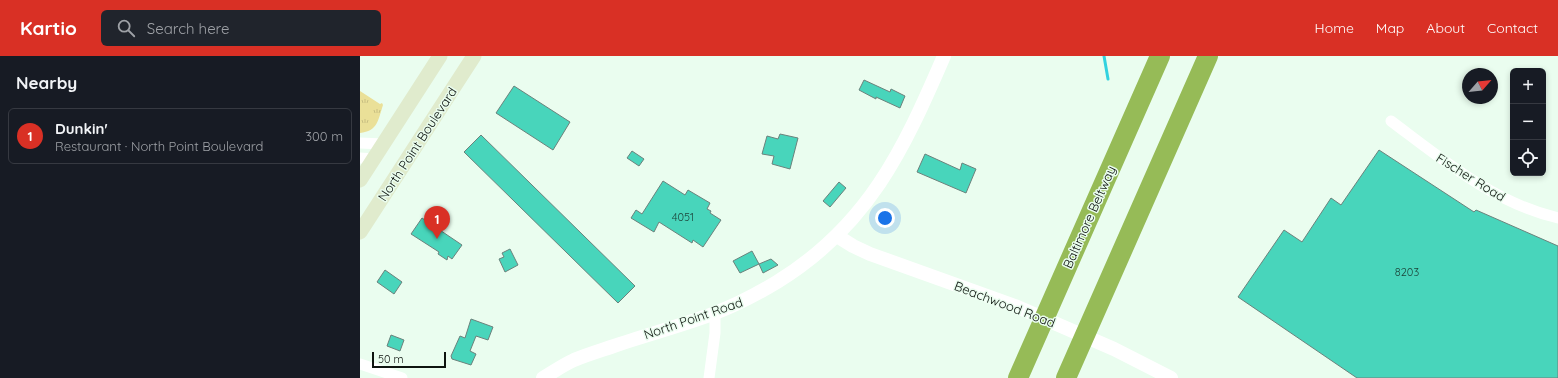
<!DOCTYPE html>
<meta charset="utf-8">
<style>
:root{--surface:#171b24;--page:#20242c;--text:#f1f3f6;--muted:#9ea1a6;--line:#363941;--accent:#d93025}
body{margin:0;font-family:Quicksand,sans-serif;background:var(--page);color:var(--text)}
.controls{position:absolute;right:12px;top:12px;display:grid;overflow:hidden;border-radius:6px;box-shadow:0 2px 6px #0003}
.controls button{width:36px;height:36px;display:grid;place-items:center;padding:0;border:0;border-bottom:1px solid var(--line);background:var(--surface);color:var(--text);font:20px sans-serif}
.compass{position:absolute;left:1102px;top:12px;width:36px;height:36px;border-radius:50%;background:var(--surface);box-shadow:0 2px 6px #0003;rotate:62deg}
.scale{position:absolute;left:12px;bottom:10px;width:74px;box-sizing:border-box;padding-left:4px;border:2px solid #0e140f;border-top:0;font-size:11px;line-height:14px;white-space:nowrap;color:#0e140f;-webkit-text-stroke:3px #eafdef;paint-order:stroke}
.you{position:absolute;left:525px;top:162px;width:14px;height:14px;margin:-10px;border:3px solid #fff;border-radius:50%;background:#1a73e8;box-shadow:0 0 0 6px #1a73e833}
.badge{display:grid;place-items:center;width:26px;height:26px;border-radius:50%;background:var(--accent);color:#fff;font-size:13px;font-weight:700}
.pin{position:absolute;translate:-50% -33px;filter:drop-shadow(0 1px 2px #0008)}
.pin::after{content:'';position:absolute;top:21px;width:14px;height:12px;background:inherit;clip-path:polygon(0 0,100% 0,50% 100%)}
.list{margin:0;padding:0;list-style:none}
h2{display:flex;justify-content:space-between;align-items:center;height:52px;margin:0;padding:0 16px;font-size:17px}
h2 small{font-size:13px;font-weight:400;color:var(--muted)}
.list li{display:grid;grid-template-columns:26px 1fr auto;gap:12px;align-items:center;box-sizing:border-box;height:56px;margin:0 8px 8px;padding:0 8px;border:1px solid var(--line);border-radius:6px}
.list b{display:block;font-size:15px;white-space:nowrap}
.list p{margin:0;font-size:13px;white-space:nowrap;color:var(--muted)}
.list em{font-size:13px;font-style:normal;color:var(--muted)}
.icon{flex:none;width:22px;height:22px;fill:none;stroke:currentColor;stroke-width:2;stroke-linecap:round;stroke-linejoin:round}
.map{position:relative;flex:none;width:1198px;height:322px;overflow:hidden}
header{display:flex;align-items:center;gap:24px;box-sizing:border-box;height:56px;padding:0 20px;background:var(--accent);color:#fff}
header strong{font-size:19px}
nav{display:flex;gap:22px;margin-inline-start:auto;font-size:14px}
.search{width:280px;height:36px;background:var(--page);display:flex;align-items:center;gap:10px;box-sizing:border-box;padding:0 14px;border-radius:6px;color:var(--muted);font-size:15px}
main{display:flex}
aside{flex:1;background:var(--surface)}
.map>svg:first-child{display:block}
.grass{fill:url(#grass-tufts)}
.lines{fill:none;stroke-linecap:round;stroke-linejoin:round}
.stream{stroke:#32d2df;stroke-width:3}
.building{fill:#48d5bb;stroke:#6b827c}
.minor{stroke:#fff;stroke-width:11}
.tertiary{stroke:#fff;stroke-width:14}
.secondary{stroke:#e0ebcd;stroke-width:15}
.motorway{stroke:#96bb57;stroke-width:20}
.labels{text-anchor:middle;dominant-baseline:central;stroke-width:3;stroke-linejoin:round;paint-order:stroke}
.number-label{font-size:11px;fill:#1c443a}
.street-label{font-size:13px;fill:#0e140f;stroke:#eafdef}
</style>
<header>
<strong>Kartio</strong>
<div class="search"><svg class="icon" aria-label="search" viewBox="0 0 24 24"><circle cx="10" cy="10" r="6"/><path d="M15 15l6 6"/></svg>Search here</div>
<nav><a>Home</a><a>Map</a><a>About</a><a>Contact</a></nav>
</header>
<main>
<aside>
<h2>Nearby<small></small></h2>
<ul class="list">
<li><span class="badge">1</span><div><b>Dunkin'</b><p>Restaurant · North Point Boulevard</p></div><em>300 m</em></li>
</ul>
</aside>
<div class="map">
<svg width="1198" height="322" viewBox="0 0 1198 322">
<defs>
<pattern id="grass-tufts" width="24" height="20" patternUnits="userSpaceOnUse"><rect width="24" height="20" fill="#eae098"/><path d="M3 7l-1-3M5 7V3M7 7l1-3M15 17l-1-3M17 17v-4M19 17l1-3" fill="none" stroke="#c8bf82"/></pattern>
</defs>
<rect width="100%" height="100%" fill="#eafdef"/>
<!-- grass -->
<path class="grass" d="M 0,35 L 20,48 L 22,47 L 23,49 C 18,64 18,75 0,77 Z"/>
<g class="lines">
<!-- stream -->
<path class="stream" d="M 744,0 L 748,23"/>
</g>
<!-- building -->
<path class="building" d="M 504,24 L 530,36 L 531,33 L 545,40 L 540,52 L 516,41 L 516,43 L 499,34 Z
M 154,30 L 210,66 L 193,94 L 136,57 Z
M 420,78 L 438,82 L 430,113 L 412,108 L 414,100 L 402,98 L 407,80 L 418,83 Z
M 121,79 L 275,230 L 258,247 L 104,96 Z
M 1019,94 L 1114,156 L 1116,154 L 1198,190 L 1198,322 L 997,322 L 878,241 L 924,174 L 942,186 L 971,142 L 981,149 Z
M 272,95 L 284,103 L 279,110 L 267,102 Z
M 565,98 L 600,114 L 602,107 L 616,113 L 606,137 L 557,116 Z
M 303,125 L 325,139 L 328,134 L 350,147 L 347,153 L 351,155 L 350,157 L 361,164 L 343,191 L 333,184 L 332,187 L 299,166 L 294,176 L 271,162 L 276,154 L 282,158 Z
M 479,126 L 486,132 L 470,151 L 463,145 Z
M 62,162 L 102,189 L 92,203 L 88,200 L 87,204 L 78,198 L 79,196 L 51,178 Z
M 150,193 L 158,209 L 145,216 L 139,203 L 144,201 L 142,197 Z
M 392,195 L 399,208 L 380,217 L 373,205 Z
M 411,203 L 418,209 L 403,217 L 399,208 Z
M 25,214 L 42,226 L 34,238 L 17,226 Z
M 111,263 L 133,271 L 128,284 L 116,280 L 110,295 L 116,298 L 111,309 L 92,303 L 91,300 L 100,280 L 105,282 Z
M 31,279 L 44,284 L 40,295 L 27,290 Z"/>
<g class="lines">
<!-- minor -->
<path class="minor" d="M 1031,65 C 1083,104 1134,147 1198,162
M 0,87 L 23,88
M 0,102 L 14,103
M 0,308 L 42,322
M 349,322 L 355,277 L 355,257"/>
<!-- tertiary -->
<path class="tertiary" d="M 477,180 L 493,190 L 510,198 L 655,250 L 754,293 L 811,322
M 183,322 C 193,316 203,309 214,304 C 226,299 239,295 251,291 C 285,279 321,270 355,257 C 376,249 397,238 417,226 C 508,170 543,95 584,0"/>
<!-- secondary -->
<path class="secondary" d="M 0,124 L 80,0
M 0,176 L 114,0"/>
<!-- motorway -->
<path class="motorway" d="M 658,322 L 800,0
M 706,322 L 848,0"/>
</g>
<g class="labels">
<!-- number labels -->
<g class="number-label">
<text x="323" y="161">4051</text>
<text x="1047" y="216">8203</text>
</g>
<!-- street labels -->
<g class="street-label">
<text transform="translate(57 88) rotate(-57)">North Point Boulevard</text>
<text transform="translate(1111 121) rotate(32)">Fischer Road</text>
<text transform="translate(729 161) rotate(-66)">Baltimore Beltway</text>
<text transform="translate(645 248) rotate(21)">Beachwood Road</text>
<text transform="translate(333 262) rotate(-19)">North Point Road</text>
</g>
</g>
</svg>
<div class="controls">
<button>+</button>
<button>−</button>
<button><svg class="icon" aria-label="locate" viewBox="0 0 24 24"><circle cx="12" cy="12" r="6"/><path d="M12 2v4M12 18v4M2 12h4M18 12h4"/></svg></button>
</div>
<svg class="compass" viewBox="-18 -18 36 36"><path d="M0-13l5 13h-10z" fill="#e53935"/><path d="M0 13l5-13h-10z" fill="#9ea1a6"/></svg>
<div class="scale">50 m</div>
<div class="you"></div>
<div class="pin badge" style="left:77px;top:183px">1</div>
</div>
</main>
